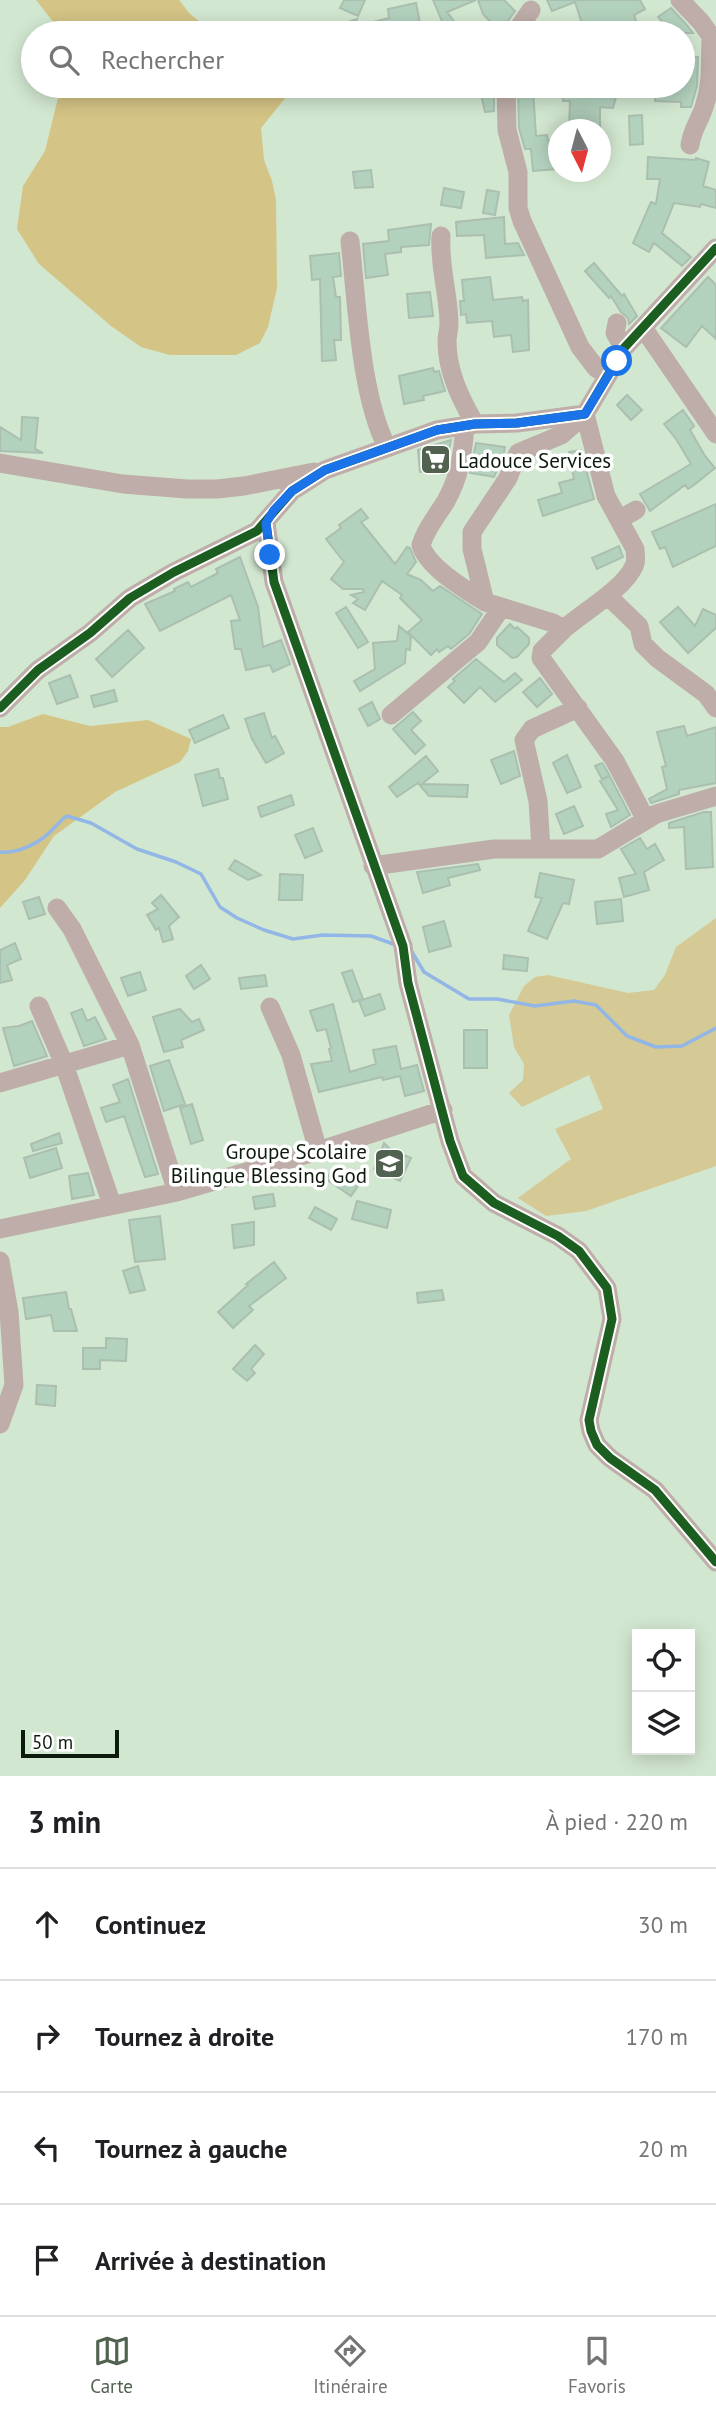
<!DOCTYPE html>
<html lang="fr">
<meta charset="utf-8">
<style>
:root{--surface:#fff;--page:#f2f2f2;--text:#202124;--muted:#757577;--line:#e0e0e0;--accent:#526251}
body{margin:0;font-family:"PT Sans",sans-serif;background:var(--page);color:var(--text)}
.controls{position:absolute;right:21px;bottom:21px;display:grid;overflow:hidden;border-radius:0px;box-shadow:0 4px 18px #0003}
.controls button{width:63px;height:63px;display:grid;place-items:center;padding:0;border:0;border-bottom:2px solid var(--line);background:var(--surface);color:var(--text);font:35px sans-serif}
.compass{position:absolute;left:548px;top:119px;width:63px;height:63px;border-radius:50%;background:var(--surface);box-shadow:0 4px 18px #0003;rotate:174deg}
.scale{position:absolute;left:21px;bottom:18px;width:98px;box-sizing:border-box;padding-left:7px;border:4px solid #0d1b0c;border-top:0;font-size:19px;line-height:24px;white-space:nowrap;color:#0d1b0c;-webkit-text-stroke:5px #fff;paint-order:stroke}
.stop{position:absolute;width:21px;height:21px;margin:-16px;border:5px solid #1a73e8;border-radius:50%;background:#fff}
.stop.end{background:#1a73e8;border-color:#fff;box-shadow:0 2px 7px #0008}
.list{margin:0;padding:0;list-style:none}
h2{display:flex;justify-content:space-between;align-items:center;height:91px;margin:0;padding:0 28px;font-size:30px}
h2 small{font-size:23px;font-weight:400;color:var(--muted)}
.list li{display:grid;grid-template-columns:46px 1fr auto;gap:21px;align-items:center;box-sizing:border-box;height:112px;padding:0 28px;border-top:2px solid var(--line)}
.list b{display:block;font-size:26px;white-space:nowrap}
.list em{font-size:23px;font-style:normal;color:var(--muted)}
.icon{flex:none;width:38px;height:38px;fill:none;stroke:currentColor;stroke-width:2;stroke-linecap:round;stroke-linejoin:round}
.map{position:relative;flex:none;width:716px;height:1776px;overflow:hidden}
.search{position:absolute;background:var(--surface);box-shadow:0 4px 18px #0003;left:21px;right:21px;top:21px;height:77px;display:flex;align-items:center;gap:18px;box-sizing:border-box;padding:0 24px;border-radius:38px;color:var(--muted);font-size:26px}
.sheet{height:539px;background:var(--surface)}
nav{display:flex;justify-content:space-around;align-items:center;box-sizing:border-box;height:98px;border-top:2px solid var(--line);background:var(--surface);font-size:19px;color:var(--muted)}
nav a{display:grid;justify-items:center;gap:4px}
nav .on{color:var(--accent)}
.map>svg:first-child{display:block}
.green{fill:#d5c995}
.forest{fill:#d4c485}
.lines{fill:none;stroke-linecap:round;stroke-linejoin:round}
.stream{stroke:#92b6e6;stroke-width:3.5}
.building{fill:#b3d2be;stroke:#abbfb0;stroke-width:2}
.minor{stroke:#beada9;stroke-width:19}
.cycleway-casing{stroke:#fff;stroke-width:13}
.cycleway{stroke:#1b5e20;stroke-width:9}
.route{stroke:#1a73e8;stroke-width:9}
.labels{text-anchor:middle;dominant-baseline:central;stroke-width:7;stroke-linejoin:round;paint-order:stroke}
.poi-label{font-size:21px;fill:#0d1b0c;stroke:#fff;text-anchor:start}
</style>
<div class="map">
<svg width="716" height="1776" viewBox="0 0 716 1776">
<rect width="100%" height="100%" fill="#d2e7d0"/>
<!-- green -->
<path class="green" d="M 716,918 L 716,1166 L 586,1211 L 546,1216 L 518,1198 L 571,1159 L 555,1129 L 603,1109 L 589,1075 L 522,1107 L 509,1093 L 523,1080 L 524,1064 L 514,1047 L 509,1015 L 524,986 L 535,977 L 548,975 L 628,993 L 654,990 L 665,975 L 676,947 Z"/>
<!-- forest -->
<path class="forest" d="M 36,0 L 179,0 L 190,14 L 214,33 L 57,33 L 54,23 Z
M 61,86 L 283,86 L 286,97 L 261,128 L 264,160 L 272,181 L 276,200 L 277,288 L 268,327 L 260,343 L 236,355 L 170,355 L 141,347 L 111,326 L 39,264 L 17,229 L 23,186 L 45,151 Z
M 43,714 L 90,726 L 148,720 L 191,739 L 188,751 L 180,762 L 115,792 L 54,836 L 25,880 L 0,908 L 0,727 L 8,727 Z"/>
<g class="lines">
<!-- stream -->
<path class="stream" d="M 0,852 C 19,854 42,842 55,827 C 60,822 61,819 67,816 L 91,823 L 137,849 L 176,862 L 201,874 L 220,907 L 237,918 L 264,930 L 293,939 L 323,935 L 371,936 L 396,945
M 412,952 L 424,972 L 469,999 L 497,999 L 535,1006 L 574,1001 L 596,1005 L 627,1036 L 656,1047 L 682,1046 L 716,1028"/>
</g>
<!-- building -->
<path class="building" d="M 344,0 L 365,0 L 358,16 L 340,8 Z
M 433,0 L 476,0 L 447,12 L 463,33 L 447,33 Z
M 478,0 L 504,0 L 515,11 L 500,32 L 483,14 Z
M 547,0 L 640,0 L 645,9 L 634,15 L 640,33 L 585,33 L 575,2 L 552,11 Z
M 416,3 L 422,33 L 319,33 L 319,31 L 357,19 L 354,27 L 389,18 L 388,9 Z
M 671,8 L 685,23 L 693,33 L 672,33 L 658,17 Z
M 685,57 L 698,57 L 697,86 L 691,107 L 681,107 L 681,102 L 655,101 L 655,86 L 683,86 Z
M 479,86 L 494,86 L 494,111 L 485,112 Z
M 561,86 L 619,86 L 613,108 L 600,107 L 600,130 L 569,130 L 570,101 L 563,101 Z
M 518,87 L 519,90 L 533,89 L 536,136 L 547,135 L 548,141 L 558,140 L 558,169 L 533,171 L 531,149 L 525,149 L 519,128 Z
M 642,115 L 643,144 L 630,145 L 629,116 Z
M 648,157 L 696,160 L 696,158 L 709,162 L 703,186 L 716,190 L 716,208 L 701,204 L 700,207 L 674,203 L 662,233 L 691,257 L 682,266 L 654,243 L 649,252 L 633,243 L 651,202 L 656,204 L 660,179 L 647,179 Z
M 371,170 L 373,187 L 355,188 L 353,172 Z
M 444,188 L 464,192 L 461,208 L 441,205 Z
M 487,190 L 499,192 L 495,215 L 483,213 Z
M 504,217 L 505,244 L 518,243 L 524,255 L 486,258 L 484,235 L 457,236 L 456,222 Z
M 431,224 L 429,245 L 401,247 L 401,252 L 385,254 L 388,275 L 366,278 L 363,244 L 389,241 L 388,230 Z
M 339,253 L 341,276 L 333,277 L 336,297 L 340,297 L 341,340 L 334,340 L 336,360 L 322,361 L 320,279 L 312,280 L 310,256 Z
M 594,263 L 622,296 L 624,294 L 637,316 L 629,324 L 628,318 L 621,312 L 611,296 L 609,298 L 585,271 Z
M 490,277 L 493,300 L 522,297 L 523,301 L 528,300 L 529,350 L 513,352 L 511,335 L 494,337 L 492,321 L 467,323 L 466,314 L 461,315 L 460,301 L 464,301 L 462,280 Z
M 708,277 L 716,285 L 716,339 L 702,326 L 686,347 L 661,328 Z
M 430,292 L 433,316 L 409,318 L 407,294 Z
M 433,368 L 434,372 L 439,371 L 445,391 L 423,396 L 424,400 L 404,404 L 399,376 Z
M 627,395 L 642,410 L 631,420 L 617,405 Z
M 683,410 L 694,426 L 690,430 L 705,456 L 715,468 L 694,485 L 688,489 L 685,485 L 650,511 L 640,494 L 691,464 L 676,439 L 664,424 Z
M 22,417 L 38,418 L 35,449 L 43,453 L 0,451 L 0,427 L 21,440 Z
M 451,440 L 444,474 L 441,474 L 441,470 L 420,472 L 418,450 Z
M 476,443 L 505,447 L 503,457 L 494,477 L 470,473 Z
M 581,450 L 594,499 L 543,516 L 538,500 L 562,493 L 559,483 L 574,479 L 569,452 Z
M 716,504 L 716,546 L 673,567 L 665,547 L 660,549 L 652,532 Z
M 361,509 L 368,518 L 361,522 L 395,564 L 407,547 L 410,548 L 416,562 L 407,574 L 421,580 L 433,591 L 440,586 L 482,614 L 469,634 L 451,649 L 448,646 L 439,652 L 437,649 L 431,655 L 408,632 L 422,620 L 400,598 L 402,595 L 382,581 L 365,610 L 353,603 L 358,599 L 351,595 L 364,592 L 363,589 L 343,589 L 331,579 L 344,562 L 326,539 L 341,528 L 339,525 Z
M 619,546 L 623,557 L 597,569 L 592,558 Z
M 240,557 L 258,607 L 263,647 L 281,640 L 290,664 L 273,672 L 270,665 L 246,670 L 241,649 L 235,649 L 231,621 L 240,620 L 231,595 L 160,631 L 145,604 L 175,591 L 174,589 L 188,582 L 191,587 L 218,573 L 216,569 Z
M 346,607 L 368,642 L 358,648 L 336,613 Z
M 678,607 L 695,626 L 703,609 L 716,615 L 716,628 L 688,653 L 660,622 Z
M 510,624 L 515,629 L 517,627 L 529,638 L 529,644 L 517,657 L 512,658 L 497,645 L 497,638 Z
M 399,626 L 411,636 L 410,650 L 406,649 L 405,663 L 360,691 L 354,681 L 375,669 L 373,643 L 397,641 Z
M 128,630 L 144,648 L 112,677 L 96,659 Z
M 476,659 L 504,682 L 515,673 L 522,680 L 495,702 L 480,687 L 464,703 L 448,687 L 455,681 L 453,679 Z
M 70,675 L 78,697 L 57,704 L 49,683 Z
M 540,678 L 552,694 L 537,707 L 523,692 Z
M 114,690 L 117,701 L 94,707 L 91,696 Z
M 372,702 L 380,719 L 368,726 L 359,709 Z
M 413,712 L 421,721 L 411,730 L 425,745 L 415,754 L 393,729 Z
M 264,713 L 272,738 L 275,736 L 284,753 L 266,763 L 252,739 L 245,719 Z
M 223,715 L 229,728 L 195,743 L 189,730 Z
M 684,726 L 687,736 L 716,727 L 716,783 L 679,790 L 679,794 L 651,803 L 649,799 L 667,789 L 662,767 L 666,766 L 657,732 Z
M 514,751 L 520,776 L 501,784 L 491,760 Z
M 567,755 L 581,787 L 567,793 L 553,763 Z
M 426,756 L 438,771 L 422,784 L 468,785 L 467,797 L 429,796 L 418,783 L 397,797 L 389,787 Z
M 602,763 L 605,767 L 630,815 L 611,827 L 606,814 L 618,810 L 600,781 L 609,776 L 602,779 L 595,766 Z
M 218,769 L 220,778 L 223,778 L 228,799 L 203,806 L 195,775 Z
M 291,795 L 294,805 L 261,817 L 258,807 Z
M 574,806 L 583,826 L 564,834 L 556,814 Z
M 704,812 L 711,812 L 713,867 L 686,869 L 684,827 L 669,828 L 669,823 Z
M 313,828 L 322,851 L 305,858 L 295,835 Z
M 640,838 L 647,849 L 655,844 L 664,860 L 644,872 L 649,890 L 624,897 L 619,878 L 636,874 L 621,849 Z
M 235,860 L 261,875 L 248,880 L 229,869 Z
M 478,864 L 480,870 L 448,878 L 450,885 L 423,893 L 417,872 Z
M 540,873 L 574,880 L 569,904 L 563,903 L 547,939 L 528,931 L 542,898 L 535,897 Z
M 280,874 L 303,875 L 302,900 L 279,900 Z
M 161,895 L 179,917 L 169,926 L 173,939 L 163,942 L 159,928 L 156,930 L 147,915 L 158,909 L 152,903 Z
M 39,897 L 45,914 L 29,919 L 23,902 Z
M 621,899 L 623,921 L 597,924 L 595,902 Z
M 444,921 L 451,946 L 429,952 L 423,927 Z
M 15,943 L 21,959 L 7,965 L 12,980 L 0,983 L 0,950 Z
M 504,955 L 528,958 L 527,971 L 503,969 Z
M 201,965 L 210,979 L 194,989 L 186,976 Z
M 352,970 L 363,999 L 353,1002 L 342,973 Z
M 140,972 L 146,990 L 128,996 L 121,978 Z
M 265,975 L 267,986 L 241,989 L 239,978 Z
M 380,994 L 385,1009 L 365,1016 L 359,1001 Z
M 333,1004 L 350,1072 L 376,1064 L 373,1050 L 396,1046 L 401,1069 L 417,1065 L 424,1091 L 405,1096 L 400,1076 L 383,1080 L 382,1077 L 319,1092 L 311,1064 L 332,1061 L 329,1049 L 331,1048 L 326,1029 L 317,1031 L 310,1011 Z
M 82,1009 L 87,1021 L 95,1017 L 106,1039 L 84,1046 L 71,1013 Z
M 180,1009 L 192,1022 L 199,1019 L 204,1030 L 181,1040 L 183,1047 L 164,1052 L 153,1017 Z
M 32,1021 L 47,1056 L 14,1066 L 3,1028 L 19,1026 Z
M 464,1030 L 487,1030 L 487,1068 L 464,1068 Z
M 169,1060 L 185,1104 L 164,1111 L 150,1066 Z
M 128,1079 L 158,1174 L 145,1177 L 124,1116 L 106,1122 L 101,1108 L 120,1102 L 113,1085 Z
M 192,1104 L 203,1140 L 191,1144 L 180,1108 Z
M 59,1133 L 62,1143 L 33,1151 L 31,1144 Z
M 384,1143 L 390,1149 L 411,1158 L 400,1181 L 374,1169 Z
M 56,1148 L 62,1168 L 30,1178 L 24,1158 Z
M 333,1169 L 358,1186 L 351,1196 L 326,1179 Z
M 88,1173 L 94,1195 L 72,1199 L 69,1176 Z
M 273,1194 L 275,1206 L 255,1209 L 253,1197 Z
M 357,1201 L 391,1210 L 387,1228 L 352,1219 Z
M 315,1207 L 337,1219 L 331,1230 L 309,1218 Z
M 160,1216 L 165,1259 L 135,1262 L 129,1220 Z
M 254,1222 L 254,1245 L 234,1248 L 232,1225 Z
M 274,1262 L 286,1278 L 249,1306 L 253,1310 L 233,1328 L 218,1312 L 248,1285 L 246,1284 Z
M 138,1266 L 145,1290 L 130,1293 L 123,1271 Z
M 442,1290 L 444,1300 L 418,1303 L 417,1293 Z
M 66,1292 L 69,1309 L 71,1309 L 77,1331 L 54,1331 L 51,1315 L 26,1319 L 23,1298 Z
M 106,1338 L 127,1339 L 126,1361 L 100,1360 L 100,1369 L 83,1369 L 83,1348 L 106,1348 Z
M 255,1345 L 264,1354 L 251,1369 L 255,1373 L 247,1381 L 233,1369 Z
M 37,1385 L 56,1386 L 55,1406 L 36,1404 Z"/>
<g class="lines">
<!-- minor -->
<path class="minor" d="M 680,0 L 701,22 L 716,43
M 515,33 L 531,10
M 506,86 L 507,130 L 518,172 L 518,208 L 522,221 L 580,347 L 596,368 L 608,375
M 690,145 C 692,129 701,119 705,104 C 712,82 710,62 711,39
M 441,236 C 439,268 449,295 449,324 C 449,330 447,335 447,341 C 447,371 460,398 475,424
M 350,241 C 357,301 360,395 387,447
M 617,323 L 615,333 L 624,348
M 644,329 L 716,434
M 585,414 L 606,496 L 635,549 C 635,554 637,561 634,566 C 624,589 583,612 564,629 L 553,623 L 485,602 L 472,549 L 472,532 L 508,478 L 518,453 L 561,435 Z
M 465,425 C 463,453 460,476 446,501 C 437,516 426,528 421,545 C 427,567 466,590 485,602
M 0,463 L 123,484 L 187,489 L 217,489 L 244,486 L 314,472
M 620,519 L 636,510
M 266,523 L 274,582 L 403,946 L 408,983 L 450,1141 L 463,1176 L 494,1203 L 558,1236 L 579,1251 L 607,1288 L 612,1319 L 589,1420 L 591,1431 L 597,1445 L 610,1458 L 655,1490 L 716,1562
M 608,596 L 639,626 L 643,644 L 657,658 L 706,694 L 716,708
M 564,629 L 542,651 L 541,658 L 615,761 L 646,820
M 0,708 L 38,670 L 90,633 L 130,598 L 174,572 L 257,531 L 292,491 L 325,470 L 437,430 L 475,424 L 517,423 L 585,414 L 624,348 L 716,248
M 391,715 L 478,642 L 501,608
M 541,849 L 538,801 L 524,740 L 532,729 L 578,708
M 373,866 L 494,849 L 598,849 L 656,814 L 716,796
M 57,908 L 72,929 L 130,1045 L 177,1192
M 39,1006 L 64,1064 L 112,1205
M 270,1007 L 291,1055 L 318,1151
M 0,1083 L 130,1045
M 0,1229 L 177,1192 L 318,1151 L 443,1110
M 0,1261 L 9,1312 L 14,1385 L 0,1424"/>
<defs>
<path id="cycleway" d="M 266,523 L 274,582 L 403,946 L 408,983 L 450,1141 L 463,1176 L 494,1203 L 558,1236 L 579,1251 L 607,1288 L 612,1319 L 589,1420 L 591,1431 L 597,1445 L 610,1458 L 655,1490 L 716,1562
M 0,708 L 38,670 L 90,633 L 130,598 L 174,572 L 257,531 L 292,491 L 325,470 L 437,430 L 475,424 L 517,423 L 585,414 L 624,348 L 716,248"/>
</defs>
<!-- cycleway casing -->
<use href="#cycleway" class="cycleway-casing"/>
<!-- cycleway -->
<use href="#cycleway" class="cycleway"/>
</g>
<g class="lines">
<!-- route -->
<path class="route" d="M 270,555 L 266,523 L 274,510 L 292,491 L 325,470 L 437,430 L 475,424 L 517,423 L 585,414 L 617,361"/>
</g>
<!-- icons -->
<defs>
<symbol id="supermarket-square" viewBox="-11 -11 22 22"><rect x="-9" y="-9" width="18" height="18" rx="4" fill="#526251" stroke="#fff"/><path d="M-6-5.5h2.5l.6 2H6L4.5 2H-2.5L-4.4-4H-6ZM-1.5 3.2a1.3 1.3 0 1 0 .1 0ZM3 3.2a1.3 1.3 0 1 0 .1 0Z" fill="#fff"/></symbol>
<symbol id="school-square" viewBox="-11 -11 22 22"><rect x="-9" y="-9" width="18" height="18" rx="4" fill="#526251" stroke="#fff"/><path d="M0-5L7-2L0 1L-7-2ZM-4 1L0 2.5L4 1V4Q0 6-4 4Z" fill="#fff"/></symbol>
</defs>
<g fill-rule="evenodd">
<use href="#supermarket-square" x="418" y="442" width="35" height="35"/>
<use href="#school-square" x="372" y="1146" width="35" height="35"/>
</g>
<g class="labels">
<!-- poi labels -->
<g class="poi-label">
<text x="458" y="460">Ladouce Services</text>
<text x="367" y="1151" text-anchor="end">Groupe Scolaire<tspan x="367" dy="24">Bilingue Blessing God</tspan></text>
</g>
</g>
</svg>
<div class="controls">
<button><svg class="icon" aria-label="locate" viewBox="0 0 24 24"><circle cx="12" cy="12" r="6"/><path d="M12 2v4M12 18v4M2 12h4M18 12h4"/></svg></button>
<button><svg class="icon" aria-label="layers" viewBox="0 0 24 24"><path d="M12 4l9 5-9 5-9-5zM3 14l9 5 9-5"/></svg></button>
</div>
<svg class="compass" viewBox="-18 -18 36 36"><path d="M0-13l5 13h-10z" fill="#e53935"/><path d="M0 13l5-13h-10z" fill="#757577"/></svg>
<div class="scale">50 m</div>
<div class="stop" style="left:617px;top:361px"></div>
<div class="stop end" style="left:270px;top:555px"></div>
<div class="search"><svg class="icon" aria-label="search" viewBox="0 0 24 24"><circle cx="10" cy="10" r="6"/><path d="M15 15l6 6"/></svg>Rechercher</div>
</div>
<section class="sheet">
<h2>3 min<small>À pied · 220 m</small></h2>
<ul class="list">
<li><svg class="icon" aria-label="ahead" viewBox="0 0 24 24"><path d="M12 20V5M6 11l6-6 6 6"/></svg><div><b>Continuez</b></div><em>30 m</em></li>
<li><svg class="icon" aria-label="right" viewBox="0 0 24 24"><path d="M7 20v-9h11M14 6l5 5-5 5"/></svg><div><b>Tournez à droite</b></div><em>170 m</em></li>
<li><svg class="icon" aria-label="left" viewBox="0 0 24 24"><path d="M17 20v-9H6M10 6l-5 5 5 5"/></svg><div><b>Tournez à gauche</b></div><em>20 m</em></li>
<li><svg class="icon" aria-label="arrive" viewBox="0 0 24 24"><path d="M6 21V4h12l-3 4 3 4H6"/></svg><div><b>Arrivée à destination</b></div></li>
</ul>
</section>
<nav>
<a class="on"><svg class="icon" aria-label="map" viewBox="0 0 24 24"><path d="M3 6l6-2 6 2 6-2v14l-6 2-6-2-6 2zM9 4v14M15 6v14"/></svg>Carte</a>
<a><svg class="icon" aria-label="directions" viewBox="0 0 24 24"><path d="M12 3l9 9-9 9-9-9zM9 14v-3h6M13 9l2 2-2 2"/></svg>Itinéraire</a>
<a><svg class="icon" aria-label="saved" viewBox="0 0 24 24"><path d="M7 4h10v16l-5-4-5 4z"/></svg>Favoris</a>
</nav>
